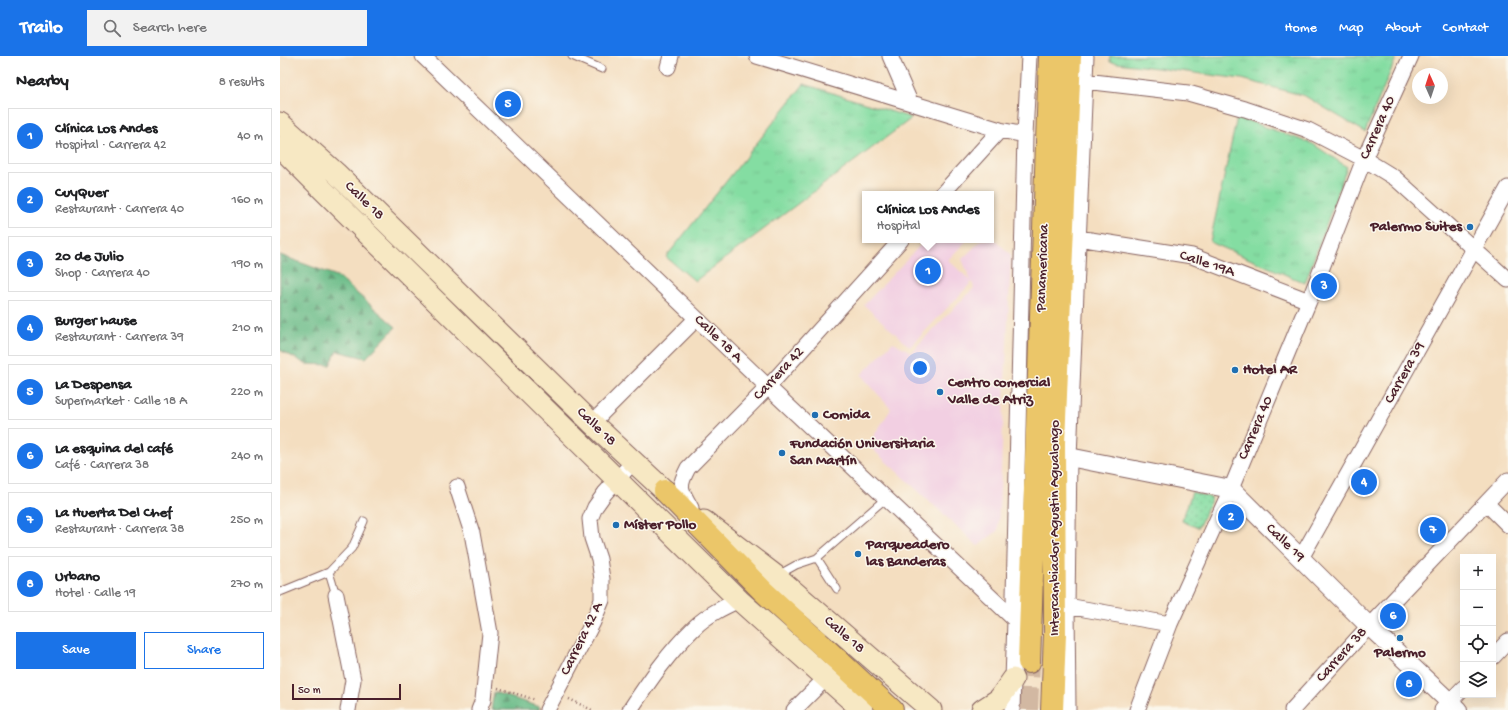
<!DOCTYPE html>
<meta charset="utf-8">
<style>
:root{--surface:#fff;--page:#f2f2f2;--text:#202124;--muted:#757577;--line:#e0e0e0;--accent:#1a73e8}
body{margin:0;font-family:"Gochi Hand",sans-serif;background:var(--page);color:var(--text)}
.controls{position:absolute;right:12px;bottom:12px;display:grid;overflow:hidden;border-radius:0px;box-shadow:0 4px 16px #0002}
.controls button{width:36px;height:36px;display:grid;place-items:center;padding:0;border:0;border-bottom:1px solid var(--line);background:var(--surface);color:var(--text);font:20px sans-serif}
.compass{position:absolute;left:1132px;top:12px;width:36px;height:36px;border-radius:50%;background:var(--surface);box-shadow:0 4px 16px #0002;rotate:357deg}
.scale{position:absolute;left:12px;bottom:10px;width:109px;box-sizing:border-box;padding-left:4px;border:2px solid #4a1f2b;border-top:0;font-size:11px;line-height:14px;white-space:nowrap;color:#4a1f2b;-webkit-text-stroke:3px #fbf7ec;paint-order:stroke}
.you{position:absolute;left:640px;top:312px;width:14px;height:14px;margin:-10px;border:3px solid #fff;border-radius:50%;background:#1a73e8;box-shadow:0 0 0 6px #1a73e833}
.badge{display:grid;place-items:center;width:26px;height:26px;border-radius:50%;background:var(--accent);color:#fff;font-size:13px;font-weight:700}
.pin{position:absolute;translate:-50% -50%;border:2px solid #fff;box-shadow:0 1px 4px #0006}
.popup{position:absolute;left:582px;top:135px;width:132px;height:52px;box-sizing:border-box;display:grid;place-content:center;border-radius:0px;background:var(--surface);filter:drop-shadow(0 1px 3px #0005);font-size:13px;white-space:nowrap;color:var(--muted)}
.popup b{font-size:15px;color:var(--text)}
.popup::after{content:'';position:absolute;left:50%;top:100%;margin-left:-8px;border:8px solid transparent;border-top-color:var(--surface)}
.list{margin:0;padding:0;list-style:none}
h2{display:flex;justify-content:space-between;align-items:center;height:52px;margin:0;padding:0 16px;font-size:17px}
h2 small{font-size:13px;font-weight:400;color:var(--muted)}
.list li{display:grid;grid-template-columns:26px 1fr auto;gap:12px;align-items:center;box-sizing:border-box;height:56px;margin:0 8px 8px;padding:0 8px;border:1px solid var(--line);border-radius:0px}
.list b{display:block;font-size:15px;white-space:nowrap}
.list p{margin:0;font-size:13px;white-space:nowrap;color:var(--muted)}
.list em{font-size:13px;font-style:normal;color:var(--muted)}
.actions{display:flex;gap:8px;padding:12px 16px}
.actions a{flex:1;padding:9px 0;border:1px solid var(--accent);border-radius:0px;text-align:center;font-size:14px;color:var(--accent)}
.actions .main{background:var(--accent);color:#fff}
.icon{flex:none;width:22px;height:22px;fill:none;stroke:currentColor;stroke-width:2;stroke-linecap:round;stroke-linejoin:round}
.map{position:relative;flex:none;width:1228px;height:654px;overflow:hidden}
header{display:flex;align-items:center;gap:24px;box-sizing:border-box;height:56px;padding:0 20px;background:var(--accent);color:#fff}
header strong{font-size:19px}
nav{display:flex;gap:22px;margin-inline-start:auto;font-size:14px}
.search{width:280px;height:36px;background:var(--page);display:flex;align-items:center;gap:10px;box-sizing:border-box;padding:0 14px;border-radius:0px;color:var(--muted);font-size:15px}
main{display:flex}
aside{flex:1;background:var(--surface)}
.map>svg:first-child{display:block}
.built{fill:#f2cfe2}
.grass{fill:url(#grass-tufts);stroke:#677e66}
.forest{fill:url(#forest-firs);stroke:#5a6e5a}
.park{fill:url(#park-dots);stroke:#677e66}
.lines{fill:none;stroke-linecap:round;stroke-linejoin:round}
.primary-tunnel{stroke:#d2b8a2;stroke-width:22;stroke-dasharray:22 11;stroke-linecap:butt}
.service-casing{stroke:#86625f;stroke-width:9}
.minor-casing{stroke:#86625f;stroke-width:17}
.tertiary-casing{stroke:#86625f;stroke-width:20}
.secondary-casing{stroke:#86625f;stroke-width:23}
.primary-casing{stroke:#86625f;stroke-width:24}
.path{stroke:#86625f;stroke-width:2.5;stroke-dasharray:1 3;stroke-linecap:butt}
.service{stroke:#fff;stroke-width:7}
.minor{stroke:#fff;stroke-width:15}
.tertiary{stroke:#fff;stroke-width:18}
.secondary{stroke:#f7e8c3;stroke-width:21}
.primary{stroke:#ebc669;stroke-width:22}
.poi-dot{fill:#1f6fb2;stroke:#fbf7ec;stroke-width:1.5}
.labels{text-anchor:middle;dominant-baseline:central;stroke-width:3;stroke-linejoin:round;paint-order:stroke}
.street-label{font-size:15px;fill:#4a1f2b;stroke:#fbf7ec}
.poi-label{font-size:15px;font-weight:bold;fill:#4a1f2b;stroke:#fbf7ec;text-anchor:start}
</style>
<header>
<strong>Trailo</strong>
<div class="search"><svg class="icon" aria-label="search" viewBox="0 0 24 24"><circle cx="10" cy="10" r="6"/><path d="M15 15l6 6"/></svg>Search here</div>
<nav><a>Home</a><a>Map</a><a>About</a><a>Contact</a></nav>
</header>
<main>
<aside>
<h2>Nearby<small>8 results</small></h2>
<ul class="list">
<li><span class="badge">1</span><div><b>Clínica Los Andes</b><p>Hospital · Carrera 42</p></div><em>40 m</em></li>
<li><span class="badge">2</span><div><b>CuyQuer</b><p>Restaurant · Carrera 40</p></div><em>160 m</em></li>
<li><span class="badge">3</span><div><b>20 de Julio</b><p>Shop · Carrera 40</p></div><em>190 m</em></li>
<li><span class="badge">4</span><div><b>Burger hause</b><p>Restaurant · Carrera 39</p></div><em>210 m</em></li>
<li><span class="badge">5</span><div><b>La Despensa</b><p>Supermarket · Calle 18 A</p></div><em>220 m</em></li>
<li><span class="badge">6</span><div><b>La esquina del café</b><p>Café · Carrera 38</p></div><em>240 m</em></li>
<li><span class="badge">7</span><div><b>La Huerta Del Chef</b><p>Restaurant · Carrera 38</p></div><em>250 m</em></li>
<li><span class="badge">8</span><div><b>Urbano</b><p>Hotel · Calle 19</p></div><em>270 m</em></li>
</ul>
<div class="actions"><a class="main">Save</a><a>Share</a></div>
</aside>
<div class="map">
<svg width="1228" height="654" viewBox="0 0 1228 654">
<defs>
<pattern id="grass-tufts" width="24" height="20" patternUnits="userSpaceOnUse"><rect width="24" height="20" fill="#84dda2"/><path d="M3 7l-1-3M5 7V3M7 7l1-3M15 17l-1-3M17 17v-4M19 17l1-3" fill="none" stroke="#74bd8c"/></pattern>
<pattern id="forest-firs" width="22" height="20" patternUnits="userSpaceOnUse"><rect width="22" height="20" fill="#6bbc88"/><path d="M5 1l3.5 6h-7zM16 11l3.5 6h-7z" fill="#5a986f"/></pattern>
<pattern id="park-dots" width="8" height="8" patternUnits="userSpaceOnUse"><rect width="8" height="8" fill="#84dda2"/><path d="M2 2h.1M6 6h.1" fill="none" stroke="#74bd8c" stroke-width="1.8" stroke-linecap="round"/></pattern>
</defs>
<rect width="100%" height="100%" fill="#fbf7ec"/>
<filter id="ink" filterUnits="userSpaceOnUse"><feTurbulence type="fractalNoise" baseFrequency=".025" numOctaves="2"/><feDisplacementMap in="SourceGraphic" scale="8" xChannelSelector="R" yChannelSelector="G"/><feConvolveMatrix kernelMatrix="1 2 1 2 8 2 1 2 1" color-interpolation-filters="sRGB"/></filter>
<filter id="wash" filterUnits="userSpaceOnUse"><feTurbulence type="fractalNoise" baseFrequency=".012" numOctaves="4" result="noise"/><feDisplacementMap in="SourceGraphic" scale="16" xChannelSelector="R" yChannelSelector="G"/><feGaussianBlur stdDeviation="0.9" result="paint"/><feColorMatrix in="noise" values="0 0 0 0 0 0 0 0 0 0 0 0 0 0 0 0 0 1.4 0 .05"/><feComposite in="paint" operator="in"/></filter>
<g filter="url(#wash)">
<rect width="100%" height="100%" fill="#f4dec0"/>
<!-- built -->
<path class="built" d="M 711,180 L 731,199 L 718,474 L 698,490 L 588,389 L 611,353 L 581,319 L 613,286 L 631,296 L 694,232 L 692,226 L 630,291 L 584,249 L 645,184 L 687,184 L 668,204 L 691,225 L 682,203 L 702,184 L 711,184 Z"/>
<!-- grass -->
<path class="grass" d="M 830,0 L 1117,0 L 1085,76 L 1025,40 L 962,23 L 830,6 Z
M 524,28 L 632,62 L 415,225 L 386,201 Z
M 957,61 L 1033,88 L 1067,111 L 1025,227 L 930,186 Z"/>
<!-- forest -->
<path class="forest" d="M 0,199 L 57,220 L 116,271 L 86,302 L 57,295 L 50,309 L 26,308 L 0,294 Z
M 214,636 L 260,651 L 259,654 L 211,654 Z"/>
<!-- park -->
<path class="park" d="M 912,436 L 932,442 L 918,472 L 902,465 Z"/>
</g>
<g filter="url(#ink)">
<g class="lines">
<!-- primary-tunnel -->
<path class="primary-tunnel" d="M 747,654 L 749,606"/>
<defs>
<path id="service" d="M 292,0 L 322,13
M 49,516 L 56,539
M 498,519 L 516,509 L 537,502
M 557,533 L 537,502 L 605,443
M 0,536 L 49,516 L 72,492 L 84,465"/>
<path id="minor" d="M 143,0 L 488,331 L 735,564
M 477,0 L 720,74 L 745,79
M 610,0 L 630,46
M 388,11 L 391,0
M 805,25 L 908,37 L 965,53 L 1028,74 L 1084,103 L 1115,122 L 1228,224
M 662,138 L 720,74
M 798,182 L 912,200 L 1029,245
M 312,367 L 416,263
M 177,431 L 192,477 L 210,577 L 203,644 L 199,654
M 1206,447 L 1228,469
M 411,452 C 401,433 397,433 408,412 L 488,331 L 621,184
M 1021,502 L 1228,132
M 56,539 L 73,624 L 68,654
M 787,550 L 890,568
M 1213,601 L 1228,585
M 267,654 L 313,566 L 322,544 L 322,523 L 319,503 L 312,482 L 310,463 L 315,451 L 325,437 L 353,406
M 350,654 C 369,625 389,596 415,571 C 427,559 444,551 459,544
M 514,654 L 546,622
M 732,654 L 735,564 L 734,540 L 745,79 L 749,0
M 788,654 L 787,550 L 789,401 L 806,0
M 857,654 L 890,568 L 951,433 L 1029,245 L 1084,103 L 1131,0
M 1012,654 L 1089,570 L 1228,424
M 1162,654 L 1183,632"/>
<path id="tertiary" d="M 789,401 L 951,433 L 1089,570 L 1178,654"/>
<path id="secondary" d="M 0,67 L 56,117 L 312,367 L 385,435 L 399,446
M 0,91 L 41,132 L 459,544 L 582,654
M 424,465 L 496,520 L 651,654
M 702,654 L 719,643 L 733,623"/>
<path id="primary" d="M 385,435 L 483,535 L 612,654
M 749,606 L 770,0
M 772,654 L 775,578 L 774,387 L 790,0"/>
</defs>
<!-- service casing -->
<use href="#service" class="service-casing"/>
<!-- minor casing -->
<use href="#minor" class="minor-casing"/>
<!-- tertiary casing -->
<use href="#tertiary" class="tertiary-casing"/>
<!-- secondary casing -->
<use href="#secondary" class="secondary-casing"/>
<!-- primary casing -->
<use href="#primary" class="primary-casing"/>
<!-- path -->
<path class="path" d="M 218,632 L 256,644
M 289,643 L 312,654"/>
<!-- service -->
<use href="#service" class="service"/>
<!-- minor -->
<use href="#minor" class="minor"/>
<!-- tertiary -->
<use href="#tertiary" class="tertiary"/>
<!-- secondary -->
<use href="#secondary" class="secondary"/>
<!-- primary -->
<use href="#primary" class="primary"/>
</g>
</g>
<!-- markers -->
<g class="poi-dot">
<circle cx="1190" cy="171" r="4"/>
<circle cx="955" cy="314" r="4"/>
<circle cx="660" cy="336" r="4"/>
<circle cx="535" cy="359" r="4"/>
<circle cx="502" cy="397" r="4"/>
<circle cx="336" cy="469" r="4"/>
<circle cx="578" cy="498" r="4"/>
<circle cx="1120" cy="582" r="4"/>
</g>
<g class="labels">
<!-- street labels -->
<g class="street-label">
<text transform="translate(1098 72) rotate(-66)">Carrera 40</text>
<text transform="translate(84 145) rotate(44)">Calle 18</text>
<text transform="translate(927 208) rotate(18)">Calle 19A</text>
<text transform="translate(763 212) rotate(-88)">Panamericana</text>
<text transform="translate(438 283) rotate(44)">Calle 18 A</text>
<text transform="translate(1125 317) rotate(-61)">Carrera 39</text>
<text transform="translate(499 318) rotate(-47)">Carrera 42</text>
<text transform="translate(316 371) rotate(44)">Calle 18</text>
<text transform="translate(976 372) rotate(-67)">Carrera 40</text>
<text transform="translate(775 472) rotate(-90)">Intercambiador Agustin Agualongo</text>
<text transform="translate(1005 487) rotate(44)">Calle 19</text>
<text transform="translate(564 579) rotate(41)">Calle 18</text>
<text transform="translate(302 583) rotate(-64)">Carrera 42 A</text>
<text transform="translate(1062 599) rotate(-48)">Carrera 38</text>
</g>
<!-- poi labels -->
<g class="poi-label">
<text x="1182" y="171" text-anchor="end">Palermo Suites</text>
<text x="963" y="314">Hotel AR</text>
<text x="668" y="327">Centro comercial<tspan x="668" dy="17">Valle de Atriz</tspan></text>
<text x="543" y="359">Comida</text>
<text x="510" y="388">Fundación Universitaria<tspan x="510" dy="17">San Martín</tspan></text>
<text x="344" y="469">Míster Pollo</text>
<text x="586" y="489">Parqueadero<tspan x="586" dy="17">las Banderas</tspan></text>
<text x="1120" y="597" text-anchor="middle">Palermo</text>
</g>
</g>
</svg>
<div class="controls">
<button>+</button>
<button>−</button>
<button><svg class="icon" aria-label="locate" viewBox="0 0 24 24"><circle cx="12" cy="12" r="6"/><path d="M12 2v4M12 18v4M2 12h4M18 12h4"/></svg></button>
<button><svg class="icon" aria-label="layers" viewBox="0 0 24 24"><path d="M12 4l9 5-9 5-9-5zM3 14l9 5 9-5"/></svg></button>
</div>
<svg class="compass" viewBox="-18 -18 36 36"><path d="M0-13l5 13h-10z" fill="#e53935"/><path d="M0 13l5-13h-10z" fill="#757577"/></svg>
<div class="scale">50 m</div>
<div class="you"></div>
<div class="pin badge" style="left:648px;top:215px">1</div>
<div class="popup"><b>Clínica Los Andes</b>Hospital</div>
<div class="pin badge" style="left:951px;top:461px">2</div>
<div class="pin badge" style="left:1044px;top:230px">3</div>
<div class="pin badge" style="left:1084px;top:426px">4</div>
<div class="pin badge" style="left:228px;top:48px">5</div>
<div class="pin badge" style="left:1113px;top:560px">6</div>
<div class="pin badge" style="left:1153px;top:474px">7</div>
<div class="pin badge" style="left:1129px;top:628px">8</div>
</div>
</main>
